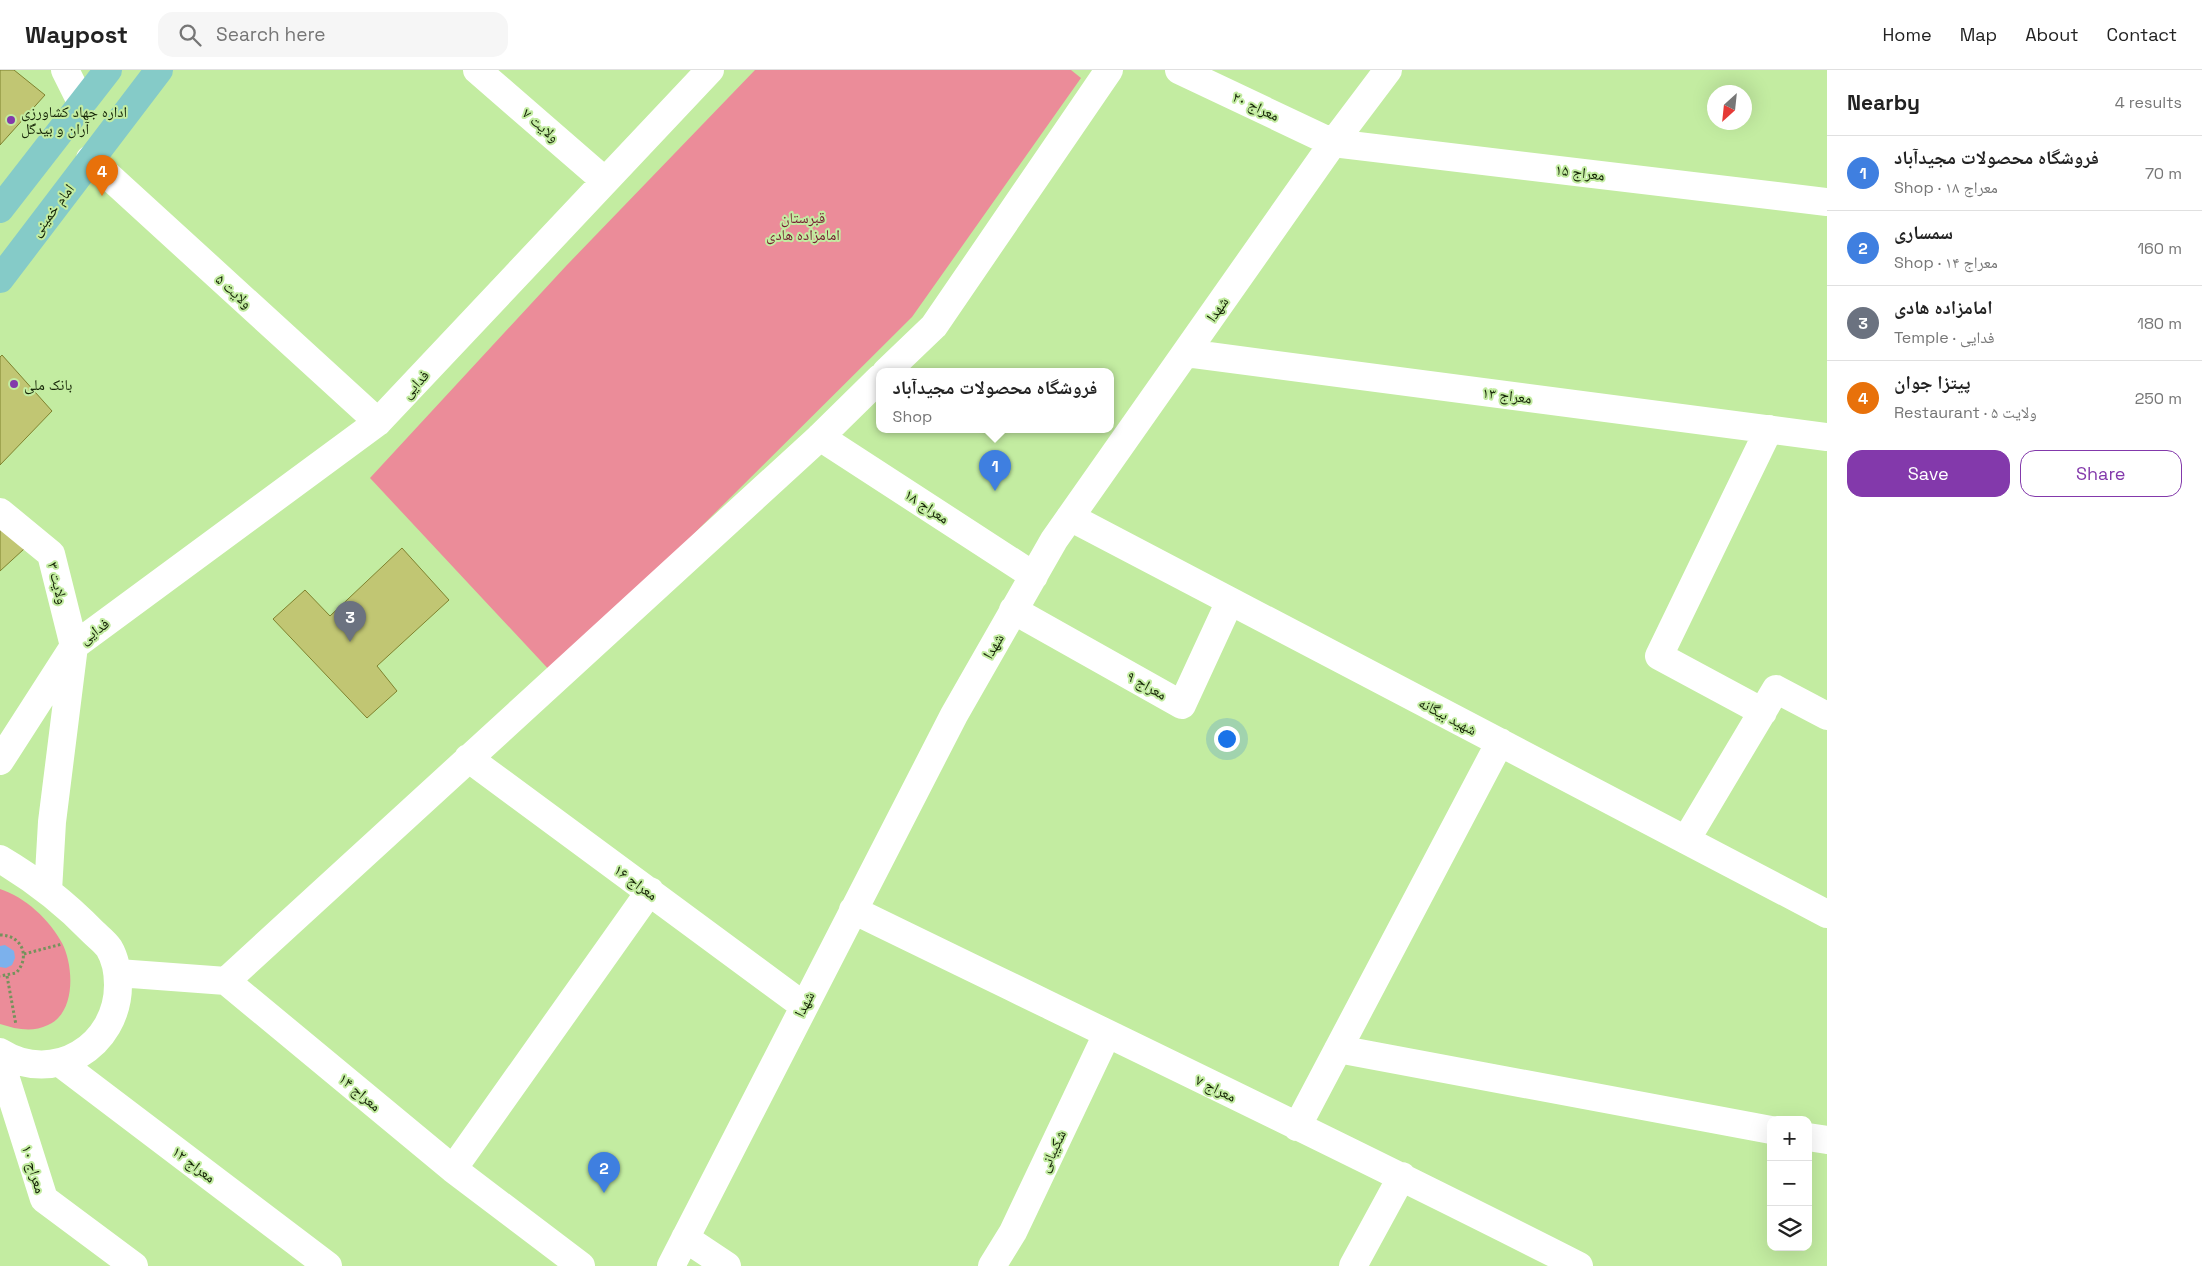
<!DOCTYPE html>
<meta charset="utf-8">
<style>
:root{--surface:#fff;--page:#f6f6f6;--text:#222;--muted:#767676;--line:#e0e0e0;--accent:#8339ab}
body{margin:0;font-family:"Space Grotesk","Noto Naskh Arabic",sans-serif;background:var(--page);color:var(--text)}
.controls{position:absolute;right:15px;bottom:15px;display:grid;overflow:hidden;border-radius:10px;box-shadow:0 5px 20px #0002}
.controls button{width:45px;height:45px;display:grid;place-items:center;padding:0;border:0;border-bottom:1px solid var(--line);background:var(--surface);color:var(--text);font:25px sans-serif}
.compass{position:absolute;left:1707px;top:15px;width:45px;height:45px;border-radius:50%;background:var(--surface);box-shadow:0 5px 20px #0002;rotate:207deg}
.you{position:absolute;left:1226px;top:668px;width:18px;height:18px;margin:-12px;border:4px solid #fff;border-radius:50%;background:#1a73e8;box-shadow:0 0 0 8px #1a73e833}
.badge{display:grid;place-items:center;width:32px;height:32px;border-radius:50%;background:var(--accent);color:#fff;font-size:16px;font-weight:700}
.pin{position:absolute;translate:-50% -41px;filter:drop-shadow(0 1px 2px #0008)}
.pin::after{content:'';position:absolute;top:26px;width:18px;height:15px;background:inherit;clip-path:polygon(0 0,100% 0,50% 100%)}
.popup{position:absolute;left:876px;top:298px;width:238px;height:65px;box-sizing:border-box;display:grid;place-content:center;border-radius:10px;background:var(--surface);filter:drop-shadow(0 1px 4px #0005);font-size:16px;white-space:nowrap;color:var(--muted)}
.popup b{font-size:19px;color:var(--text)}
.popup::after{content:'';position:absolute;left:50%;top:100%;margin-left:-10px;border:10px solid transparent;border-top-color:var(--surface)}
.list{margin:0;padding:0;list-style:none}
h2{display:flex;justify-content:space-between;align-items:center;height:65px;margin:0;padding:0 20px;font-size:21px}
h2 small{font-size:16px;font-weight:400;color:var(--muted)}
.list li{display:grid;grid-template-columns:32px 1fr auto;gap:15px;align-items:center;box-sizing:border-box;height:75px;padding:0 20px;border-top:1px solid var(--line)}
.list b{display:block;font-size:19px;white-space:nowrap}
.list p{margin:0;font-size:16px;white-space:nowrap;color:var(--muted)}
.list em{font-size:16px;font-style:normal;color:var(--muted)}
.actions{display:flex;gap:10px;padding:15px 20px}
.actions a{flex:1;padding:11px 0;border:1px solid var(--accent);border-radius:15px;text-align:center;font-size:18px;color:var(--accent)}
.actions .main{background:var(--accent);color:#fff}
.icon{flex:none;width:28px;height:28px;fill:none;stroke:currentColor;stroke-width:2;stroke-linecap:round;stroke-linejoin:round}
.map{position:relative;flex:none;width:1827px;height:1196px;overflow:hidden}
header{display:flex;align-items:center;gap:30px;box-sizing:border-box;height:70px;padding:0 25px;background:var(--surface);border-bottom:1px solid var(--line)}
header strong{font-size:24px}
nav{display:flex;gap:28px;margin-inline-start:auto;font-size:18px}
.search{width:350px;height:45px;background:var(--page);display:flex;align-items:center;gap:12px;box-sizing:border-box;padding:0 18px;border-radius:15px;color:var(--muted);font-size:19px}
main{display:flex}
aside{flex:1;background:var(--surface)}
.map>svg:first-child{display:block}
.green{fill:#eb8c99}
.water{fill:#7cb1ec}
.building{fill:#c1c673;stroke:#7f822e}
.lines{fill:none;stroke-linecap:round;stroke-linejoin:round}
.path{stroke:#75925c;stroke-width:3;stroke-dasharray:2.5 2.5;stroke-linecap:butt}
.minor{stroke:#fff;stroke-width:28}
.major{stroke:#85cbc8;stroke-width:28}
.poi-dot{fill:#8339ab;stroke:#c3eca1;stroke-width:2}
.labels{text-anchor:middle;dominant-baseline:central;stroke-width:4;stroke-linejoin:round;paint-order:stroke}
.street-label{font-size:15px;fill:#162507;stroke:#c3eca1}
.poi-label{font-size:15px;fill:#162507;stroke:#c3eca1;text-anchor:start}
.park-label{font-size:15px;fill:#741d31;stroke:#c3eca1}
</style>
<header>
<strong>Waypost</strong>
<div class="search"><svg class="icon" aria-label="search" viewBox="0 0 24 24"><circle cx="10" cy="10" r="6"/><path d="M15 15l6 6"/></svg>Search here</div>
<nav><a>Home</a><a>Map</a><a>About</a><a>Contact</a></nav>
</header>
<main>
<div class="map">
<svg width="1827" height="1196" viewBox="0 0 1827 1196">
<rect width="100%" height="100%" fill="#c3eca1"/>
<!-- green -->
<path class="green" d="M 755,0 L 1071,0 L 1081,8 L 912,247 L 553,604 L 370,408 L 566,196 Z
M 0,819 C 25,827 50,850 62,873 C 74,896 76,943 48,955 C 32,963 16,959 0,954 Z"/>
<!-- water -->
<path class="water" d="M 5,875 L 14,881 L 15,888 L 12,895 L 6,898 L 0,897 L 0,876 Z"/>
<!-- building -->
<path class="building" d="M 0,0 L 14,0 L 45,25 L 0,75 Z
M 2,285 L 52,341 L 0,395 L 0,287 Z
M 0,458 L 24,479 L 0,501 Z
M 402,478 L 449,530 L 377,596 L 397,621 L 367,648 L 273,549 L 305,520 L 330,546 Z"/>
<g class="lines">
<!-- path -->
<path class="path" d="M 0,865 C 22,865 31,887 16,903 L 0,906
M 24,884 L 62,874
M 7,906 L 16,955"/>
<!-- minor -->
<path class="minor" d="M 65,0 L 82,34
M 477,0 L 605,111
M 1179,0 L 1333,73 L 1827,132
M 90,89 L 378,352
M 1186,283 L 1827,367
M 886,302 L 934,256 L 1109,0
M 820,367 L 1034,506
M 0,442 L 51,484 L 74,576 L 52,752 L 48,821
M 1070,447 L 1827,844
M 1013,540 L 1182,635 L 1230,531
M 1763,642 L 1659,586 L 1769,359
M 468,688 L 804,936
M 0,691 L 74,576 L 378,352 L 710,0
M 1686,770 L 1776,619 L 1827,646
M 0,789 C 34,809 65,833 93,862 C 98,867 105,872 109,878 C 115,888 118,903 118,915 C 118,976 54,1016 0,982
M 853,840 C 1095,958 1339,1074 1579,1196
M 118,903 L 226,911 L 453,1099 L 581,1196
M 226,911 L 820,367 L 880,308
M 1338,979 L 1771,1060
M 0,990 L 44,1129 L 134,1196
M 59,992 L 328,1196
M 1297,1057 L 1500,672
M 1808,1067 L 1827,1070
M 453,1099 L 650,821
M 685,1168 L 727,1196
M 671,1196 L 954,645 L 1054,470 L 1333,73 L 1388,0
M 992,1196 L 1013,1162 L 1107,964
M 1353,1196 L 1402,1106"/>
<!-- major -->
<path class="major" d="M 0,139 L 108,0
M 0,209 L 159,0"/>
</g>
<!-- markers -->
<g class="poi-dot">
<circle cx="11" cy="50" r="5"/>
<circle cx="14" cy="314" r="5"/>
</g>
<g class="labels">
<!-- street labels -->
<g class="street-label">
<text transform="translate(1256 36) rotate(25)">معراج ۲۰</text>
<text transform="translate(541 55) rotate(41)">ولایت ۷</text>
<text transform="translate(1580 102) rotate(7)">معراج ۱۵</text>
<text transform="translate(52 140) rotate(-53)">امام خمینی</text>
<text transform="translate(234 221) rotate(42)">ولایت ۵</text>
<text transform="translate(1217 239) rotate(-55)">شهدا</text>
<text transform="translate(415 314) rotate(-47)">فدایی</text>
<text transform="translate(1507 325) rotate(7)">معراج ۱۳</text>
<text transform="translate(927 436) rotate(33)">معراج ۱۸</text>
<text transform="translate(58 513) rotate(76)">ولایت ۳</text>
<text transform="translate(94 561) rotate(-36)">فدایی</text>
<text transform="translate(993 576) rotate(-60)">شهدا</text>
<text transform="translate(1147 615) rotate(29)">معراج ۹</text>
<text transform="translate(1448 646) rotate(28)">شهید بیگانه</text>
<text transform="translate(636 812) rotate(36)">معراج ۱۶</text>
<text transform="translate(804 934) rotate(-63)">شهدا</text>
<text transform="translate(1216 1018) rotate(26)">معراج ۷</text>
<text transform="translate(360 1022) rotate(40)">معراج ۱۴</text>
<text transform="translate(1052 1081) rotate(-65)">شکیبانی</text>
<text transform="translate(194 1094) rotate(37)">معراج ۱۲</text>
<text transform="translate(34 1099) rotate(73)">معراج ۱۰</text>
</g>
<!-- poi labels -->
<g class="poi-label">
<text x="21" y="41">اداره جهاد کشاورزی<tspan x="21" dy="17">آران و بیدگل</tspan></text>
<text x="24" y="314">بانک ملی</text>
</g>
<!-- park labels -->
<g class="park-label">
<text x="803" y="147">قبرستان<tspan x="803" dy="17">امامزاده هادی</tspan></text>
</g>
</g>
</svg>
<div class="controls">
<button>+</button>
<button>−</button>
<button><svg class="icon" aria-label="layers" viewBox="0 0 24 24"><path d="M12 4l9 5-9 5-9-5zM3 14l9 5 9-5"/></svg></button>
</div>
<svg class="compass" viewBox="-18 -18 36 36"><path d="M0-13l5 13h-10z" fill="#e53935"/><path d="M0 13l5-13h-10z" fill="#767676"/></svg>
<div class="you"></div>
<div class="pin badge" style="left:995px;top:421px;background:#3f7fe0">1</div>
<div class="popup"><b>فروشگاه محصولات مجیدآباد</b>Shop</div>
<div class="pin badge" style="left:604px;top:1123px;background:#3f7fe0">2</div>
<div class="pin badge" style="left:350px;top:572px;background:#6b7280">3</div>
<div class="pin badge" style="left:102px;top:126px;background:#e8710a">4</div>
</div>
<aside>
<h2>Nearby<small>4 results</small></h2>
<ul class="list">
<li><span class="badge" style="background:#3f7fe0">1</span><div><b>فروشگاه محصولات مجیدآباد</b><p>Shop · معراج ۱۸</p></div><em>70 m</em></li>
<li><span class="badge" style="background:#3f7fe0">2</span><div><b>سمساری</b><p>Shop · معراج ۱۴</p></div><em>160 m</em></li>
<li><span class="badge" style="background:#6b7280">3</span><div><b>امامزاده هادی</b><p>Temple · فدایی</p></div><em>180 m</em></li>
<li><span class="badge" style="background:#e8710a">4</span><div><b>پیتزا جوان</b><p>Restaurant · ولایت ۵</p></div><em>250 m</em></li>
</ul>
<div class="actions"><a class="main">Save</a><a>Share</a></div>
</aside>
</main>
